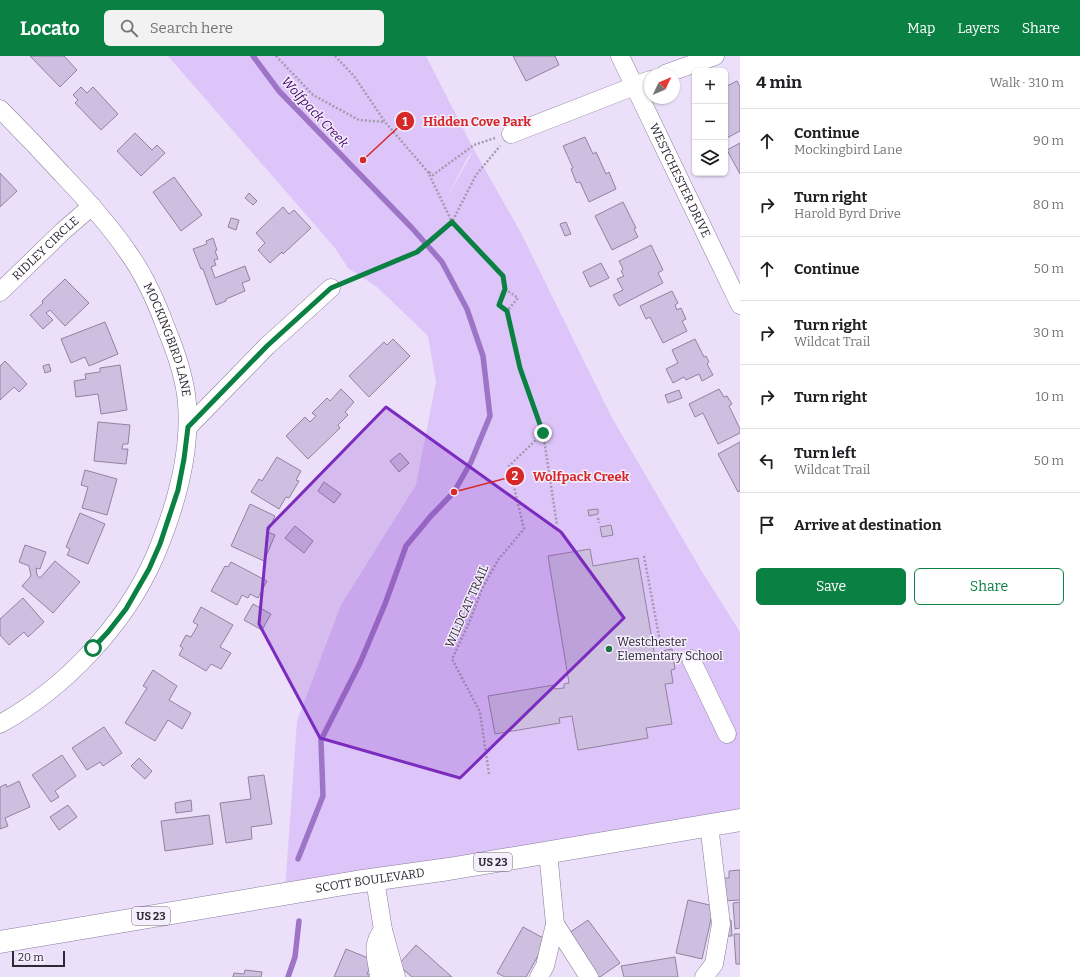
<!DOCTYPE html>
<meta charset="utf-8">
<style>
:root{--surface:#fff;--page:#f2f2f2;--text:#202124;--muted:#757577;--line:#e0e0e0;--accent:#0b8043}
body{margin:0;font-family:Bitter,serif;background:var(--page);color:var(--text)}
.controls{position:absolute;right:12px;top:12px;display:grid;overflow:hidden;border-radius:6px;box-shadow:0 1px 3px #0004}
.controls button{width:36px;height:36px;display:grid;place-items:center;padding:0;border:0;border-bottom:1px solid var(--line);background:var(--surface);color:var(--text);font:20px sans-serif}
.compass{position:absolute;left:644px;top:12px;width:36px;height:36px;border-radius:50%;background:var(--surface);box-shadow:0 1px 3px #0004;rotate:46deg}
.scale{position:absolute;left:12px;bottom:10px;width:53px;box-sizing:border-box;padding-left:4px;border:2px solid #2e2834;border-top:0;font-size:11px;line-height:14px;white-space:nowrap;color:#2e2834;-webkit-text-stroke:3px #f5effd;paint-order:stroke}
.stop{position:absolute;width:12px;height:12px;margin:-9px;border:3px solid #0b8043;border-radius:50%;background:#fff}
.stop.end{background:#0b8043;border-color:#fff;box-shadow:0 1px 4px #0008}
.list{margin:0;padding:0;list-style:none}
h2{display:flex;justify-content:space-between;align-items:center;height:52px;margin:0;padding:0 16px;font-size:17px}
h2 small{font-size:13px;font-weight:400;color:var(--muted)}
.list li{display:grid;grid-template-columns:26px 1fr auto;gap:12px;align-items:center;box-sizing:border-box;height:64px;padding:0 16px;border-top:1px solid var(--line)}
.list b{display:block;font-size:15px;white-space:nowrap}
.list p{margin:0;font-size:13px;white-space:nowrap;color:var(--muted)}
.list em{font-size:13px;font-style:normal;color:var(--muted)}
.actions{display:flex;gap:8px;padding:12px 16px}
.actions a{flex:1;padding:9px 0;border:1px solid var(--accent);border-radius:6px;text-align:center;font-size:14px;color:var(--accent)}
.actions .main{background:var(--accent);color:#fff}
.icon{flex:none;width:22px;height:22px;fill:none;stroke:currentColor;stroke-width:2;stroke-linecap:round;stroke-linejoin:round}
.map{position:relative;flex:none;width:740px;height:921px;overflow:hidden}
header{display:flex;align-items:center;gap:24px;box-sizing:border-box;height:56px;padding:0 20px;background:var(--accent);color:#fff}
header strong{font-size:19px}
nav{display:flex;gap:22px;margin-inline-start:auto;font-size:14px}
.search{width:280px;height:36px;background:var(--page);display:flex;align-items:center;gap:10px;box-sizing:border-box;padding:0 14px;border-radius:6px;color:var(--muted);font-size:15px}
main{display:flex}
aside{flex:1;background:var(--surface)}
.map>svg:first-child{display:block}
.green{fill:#dec5f9;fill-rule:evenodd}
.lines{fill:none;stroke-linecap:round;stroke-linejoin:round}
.stream{stroke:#9d74c6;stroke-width:5.5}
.building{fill:#cebfe0;stroke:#9182a1}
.minor-casing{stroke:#8a7c9a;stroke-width:19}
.highway-casing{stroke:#8a7c9a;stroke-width:23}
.path{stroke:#a49ab0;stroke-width:2.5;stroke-dasharray:2 2;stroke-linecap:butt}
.minor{stroke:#fff;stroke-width:18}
.highway{stroke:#fff;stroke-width:22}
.route{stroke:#0b8043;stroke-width:5}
.marked{fill:#7b2cbf;fill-opacity:0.2;stroke:#7b2cbf;stroke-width:3;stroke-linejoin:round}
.poi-dot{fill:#1a7347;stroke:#f5effd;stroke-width:1.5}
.labels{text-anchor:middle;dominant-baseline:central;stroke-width:3;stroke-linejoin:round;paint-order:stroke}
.shield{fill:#f5effd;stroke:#6a6470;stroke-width:1}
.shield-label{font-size:11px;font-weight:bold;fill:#2e2834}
.street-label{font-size:12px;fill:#2e2834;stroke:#f5effd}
.poi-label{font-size:12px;fill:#2e2834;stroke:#f5effd;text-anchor:start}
.water-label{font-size:13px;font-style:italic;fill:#45036c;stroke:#f5effd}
.leader{fill:none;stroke:#d62828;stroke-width:1.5}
.callout-dot{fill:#d62828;stroke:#f5effd;stroke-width:1.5}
.mark-label{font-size:12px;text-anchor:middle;font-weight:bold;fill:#fff}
.callout-label{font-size:13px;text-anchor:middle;font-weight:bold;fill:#d62828;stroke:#f5effd;stroke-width:3;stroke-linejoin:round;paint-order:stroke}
</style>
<header>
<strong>Locato</strong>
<div class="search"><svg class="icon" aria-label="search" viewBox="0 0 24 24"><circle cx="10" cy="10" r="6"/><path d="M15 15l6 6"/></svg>Search here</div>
<nav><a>Map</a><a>Layers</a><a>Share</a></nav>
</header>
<main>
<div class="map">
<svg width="740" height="921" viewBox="0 0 740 921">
<rect width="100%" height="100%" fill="#ebdffa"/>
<!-- green -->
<path class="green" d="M 168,0 L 426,0 L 474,94 L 520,175 L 611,360 L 701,514 L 740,576 L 740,760 L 284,849 L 297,665 L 341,549 L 416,429 L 436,326 L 428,280 L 377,231 L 348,212 L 335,192 ZM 473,96 L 445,144 L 468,101 Z"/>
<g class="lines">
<!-- stream -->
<path class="stream" d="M 253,0 L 279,35 L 412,172 L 442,206 L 467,253 L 483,300 L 490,360 L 471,406 L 454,436 L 430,461 L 406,490 L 385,548 L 360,607 L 321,684 L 323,740 L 298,803
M 288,921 L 295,901 L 299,865"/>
</g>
<!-- building -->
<path class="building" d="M 30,0 L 64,0 L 77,14 L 60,31 Z
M 513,0 L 555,0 L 559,9 L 526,25 Z
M 737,25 L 740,31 L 740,75 L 725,83 L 725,26 L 727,30 Z
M 81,31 L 87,37 L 93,31 L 118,58 L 101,74 L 75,47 L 78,44 L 73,39 Z
M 135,77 L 152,94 L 157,89 L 165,97 L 141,120 L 117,95 Z
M 585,81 L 593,98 L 596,96 L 606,118 L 609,116 L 616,133 L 589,146 L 580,126 L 577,127 L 576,126 L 571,113 L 573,112 L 563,90 Z
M 740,87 L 740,118 L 727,94 Z
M 0,117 L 17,135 L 0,151 Z
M 174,121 L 202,159 L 181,175 L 153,136 Z
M 249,137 L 257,145 L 253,149 L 245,142 Z
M 623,146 L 636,172 L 634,173 L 638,181 L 612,194 L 595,160 Z
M 283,151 L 289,158 L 294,154 L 311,172 L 283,198 L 282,196 L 270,207 L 258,194 L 265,187 L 256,177 Z
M 231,162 L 239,164 L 236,174 L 228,171 Z
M 566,166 L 571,178 L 565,180 L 560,168 Z
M 213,182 L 217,194 L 215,195 L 218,203 L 214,204 L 216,209 L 211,211 L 215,222 L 245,210 L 250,224 L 242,227 L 245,235 L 226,243 L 226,245 L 216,249 L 203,213 L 201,213 L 193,193 L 207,188 L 206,185 Z
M 651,189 L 663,214 L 658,217 L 663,227 L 619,250 L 613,239 L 623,234 L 617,223 L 624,220 L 621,215 L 623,213 L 619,205 Z
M 601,207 L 609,222 L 590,231 L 583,216 Z
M 65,223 L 89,247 L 65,270 L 50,254 L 46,257 L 53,264 L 43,273 L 30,259 L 43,247 L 42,245 Z
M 672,235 L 678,247 L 675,249 L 677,254 L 681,252 L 686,263 L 682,265 L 687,275 L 663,287 L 650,261 L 646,263 L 640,250 Z
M 105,266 L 118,298 L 89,310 L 85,301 L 71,307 L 61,283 Z
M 393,283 L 410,300 L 369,341 L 349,320 L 384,286 L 387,289 Z
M 695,283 L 704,301 L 706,300 L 709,306 L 707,308 L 713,319 L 702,325 L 699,318 L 686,324 L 684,321 L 673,327 L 666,313 L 678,307 L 672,294 Z
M 5,305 L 27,328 L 19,336 L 14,331 L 0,344 L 0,310 Z
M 49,308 L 51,315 L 45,317 L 43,310 Z
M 120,309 L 127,354 L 101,358 L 98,338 L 76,341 L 74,325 L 86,323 L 85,318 L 100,316 L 100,312 Z
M 341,333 L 354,346 L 345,356 L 348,359 L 338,369 L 340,372 L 308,403 L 286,380 L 305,361 L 310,366 L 316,360 L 312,357 L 327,342 L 330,345 Z
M 719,333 L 724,341 L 727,340 L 732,348 L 729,350 L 740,373 L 740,377 L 718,388 L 703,357 L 695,361 L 689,348 Z
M 679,334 L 682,342 L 668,347 L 665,339 Z
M 98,366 L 130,369 L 128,388 L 123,388 L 122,393 L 128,393 L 126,408 L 94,405 Z
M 740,386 L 740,435 L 738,436 L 718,398 Z
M 400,397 L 409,407 L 399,416 L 390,405 Z
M 277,401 L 301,415 L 296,424 L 299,425 L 289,442 L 286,441 L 279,453 L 251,436 L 259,423 L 262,425 Z
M 85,414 L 117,423 L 107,459 L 82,452 L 88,431 L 81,429 Z
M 324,426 L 341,438 L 334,447 L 318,435 Z
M 250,448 L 275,460 L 268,476 L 275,479 L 264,505 L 231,490 Z
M 598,453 L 598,458 L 589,460 L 588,454 Z
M 80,457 L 105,468 L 88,508 L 67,499 L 70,493 L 66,491 Z
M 611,469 L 613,479 L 602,481 L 600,471 Z
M 295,470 L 313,485 L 304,497 L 285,482 Z
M 25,489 L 46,496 L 40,513 L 36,512 L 37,519 L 40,522 L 55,505 L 80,526 L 53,557 L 22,530 L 31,520 L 29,510 L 19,506 Z
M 590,493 L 593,510 L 638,502 L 655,601 L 662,600 L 661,595 L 672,593 L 675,613 L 671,614 L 673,627 L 665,628 L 672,668 L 646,672 L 648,682 L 578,694 L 572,660 L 559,662 L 560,667 L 495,678 L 488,640 L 554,629 L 554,633 L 564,632 L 564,628 L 569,627 L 548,500 Z
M 231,506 L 267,525 L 258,542 L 250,538 L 248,542 L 242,539 L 237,549 L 211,535 L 225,510 L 228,511 Z
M 23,542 L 44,566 L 28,581 L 24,576 L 9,589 L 0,579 L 0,563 Z
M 253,548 L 271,558 L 262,574 L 244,564 Z
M 201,551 L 233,569 L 220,591 L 231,597 L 221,613 L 211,608 L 206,615 L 179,599 L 183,592 L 180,590 L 186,579 L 191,581 L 198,569 L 193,566 Z
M 153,614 L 177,630 L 169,644 L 191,657 L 182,673 L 168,664 L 155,685 L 125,667 L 147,632 L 143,630 Z
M 104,671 L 122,697 L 103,710 L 100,706 L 87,714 L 72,692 Z
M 62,699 L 76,720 L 55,735 L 59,741 L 51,746 L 32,719 Z
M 139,702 L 152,715 L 145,723 L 131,710 Z
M 264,719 L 272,768 L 251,771 L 252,783 L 226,787 L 220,747 L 251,743 L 248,721 Z
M 19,725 L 30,751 L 5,762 L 8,770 L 0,773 L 0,731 L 6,728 L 7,731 Z
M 191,744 L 192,755 L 176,757 L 175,747 Z
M 68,749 L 77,761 L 59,774 L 50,761 Z
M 209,759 L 213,788 L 165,795 L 161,765 Z
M 740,814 L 740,844 L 723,845 L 721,822 L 729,822 L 729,815 Z
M 688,844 L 714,850 L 702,903 L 676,897 Z
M 740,846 L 740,872 L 735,873 L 733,847 Z
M 588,864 L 620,907 L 600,921 L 597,921 L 566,879 Z
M 731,864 L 732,880 L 724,880 L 724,865 Z
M 523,871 L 547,884 L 526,921 L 505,921 L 497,917 Z
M 734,878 L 740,878 L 740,908 L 736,908 Z
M 416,889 L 452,921 L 412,921 L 398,909 Z
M 346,893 L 373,904 L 367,918 L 373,920 L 372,921 L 334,921 Z
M 675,901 L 678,921 L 624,921 L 621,910 Z
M 245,914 L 262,916 L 261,921 L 233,921 L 234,917 L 244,918 Z"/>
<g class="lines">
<defs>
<g id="minor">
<path id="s1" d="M 620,0 L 740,249"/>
<path d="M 665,18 L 715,0"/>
<path id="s2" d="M 0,53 C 21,74 42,96 62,118 C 85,142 108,167 127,195 C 144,218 156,245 166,272 C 176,296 185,321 187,347 C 191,399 175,453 155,500 C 125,569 65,632 0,668"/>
<path d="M 511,78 L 650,24"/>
<path id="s3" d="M 0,236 L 63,175 L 92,150"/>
<path d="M 188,371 L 267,290 L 331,232"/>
<path d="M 691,603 L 727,678"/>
<path d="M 375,824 L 383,874 L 396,921"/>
<path d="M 555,868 L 589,921"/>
<path d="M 379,921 C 377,902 370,890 383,874"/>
<path d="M 539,921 L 545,910 L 555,868 L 548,796"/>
<path d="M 704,921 L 714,908 L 721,868 L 709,769"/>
</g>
<g id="highway">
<path id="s4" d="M 0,886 L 356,826 L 449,813 L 740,764"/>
</g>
</defs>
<!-- minor casing -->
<use href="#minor" class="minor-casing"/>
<!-- highway casing -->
<use href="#highway" class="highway-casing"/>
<!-- path -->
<path class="path" d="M 276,0 L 313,39 L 359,64 L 385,66
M 335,0 L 354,20 L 385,66 L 428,116 L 452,166 L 503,220 L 505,233 L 518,242 L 507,255
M 429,116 L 433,119 L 474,89 L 495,82
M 347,226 L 417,196 L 452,166 L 476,119 L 500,90
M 505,233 L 499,249 L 507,255 L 520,312 L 543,377 L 557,469
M 598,462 L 599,467
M 644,500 L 661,591 L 676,589 L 679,591
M 489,718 L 480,656 L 452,603 L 469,567 L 482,533 L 498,504 L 524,473 L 509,410 L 543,377"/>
<!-- minor -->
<use href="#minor" class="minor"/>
<!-- highway -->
<use href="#highway" class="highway"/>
</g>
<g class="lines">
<!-- route -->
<path class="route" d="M 93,592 L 108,576 L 126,553 L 149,513 L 160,488 L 178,434 L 184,403 L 188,371 L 267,290 L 331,232 L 417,196 L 452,166 L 503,220 L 505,233 L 499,249 L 507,255 L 520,312 L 543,377"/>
</g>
<!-- marked area -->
<path class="marked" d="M 386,351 L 561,476 L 624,562 L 460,722 L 320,682 L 259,568 L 268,472 Z"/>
<!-- markers -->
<circle class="poi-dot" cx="609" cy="593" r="4"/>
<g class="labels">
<!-- shield labels -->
<g class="shield">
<rect x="474" y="797" width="38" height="18" rx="3"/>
<rect x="132" y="851" width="38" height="18" rx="3"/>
</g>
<g class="shield-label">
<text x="493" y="806">US 23</text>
<text x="151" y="860">US 23</text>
</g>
<!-- street labels -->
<g class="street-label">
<text stroke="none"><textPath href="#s1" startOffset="138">WESTCHESTER DRIVE</textPath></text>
<text stroke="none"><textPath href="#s3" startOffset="63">RIDLEY CIRCLE</textPath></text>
<text stroke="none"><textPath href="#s2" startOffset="289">MOCKINGBIRD LANE</textPath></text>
<text transform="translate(467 550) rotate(-66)">WILDCAT TRAIL</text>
<text stroke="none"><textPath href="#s4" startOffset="375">SCOTT BOULEVARD</textPath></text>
</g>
<!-- poi labels -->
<g class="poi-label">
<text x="617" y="586">Westchester<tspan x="617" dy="14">Elementary School</tspan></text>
</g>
<!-- water labels -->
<g class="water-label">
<text transform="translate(315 56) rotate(47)">Wolfpack Creek</text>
</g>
</g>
<!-- callouts -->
<path class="leader" d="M363 104L405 65M454 436L515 420"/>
<g class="callout-dot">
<circle cx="363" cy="104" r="4"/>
<circle cx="454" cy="436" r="4"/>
<circle cx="405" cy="65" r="10"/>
<circle cx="515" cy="420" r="10"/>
</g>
<g class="mark-label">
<text x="405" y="70">1</text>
<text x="515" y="424">2</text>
</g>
<g class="callout-label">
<text x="477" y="70">Hidden Cove Park</text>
<text x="581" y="425">Wolfpack Creek</text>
</g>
</svg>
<div class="controls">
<button>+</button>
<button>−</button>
<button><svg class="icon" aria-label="layers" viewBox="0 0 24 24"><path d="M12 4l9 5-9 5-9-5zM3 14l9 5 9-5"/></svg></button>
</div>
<svg class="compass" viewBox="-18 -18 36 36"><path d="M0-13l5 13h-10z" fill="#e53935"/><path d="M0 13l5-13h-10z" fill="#757577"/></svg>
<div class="scale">20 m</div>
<div class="stop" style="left:93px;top:592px"></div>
<div class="stop end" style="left:543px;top:377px"></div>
</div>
<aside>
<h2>4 min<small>Walk · 310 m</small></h2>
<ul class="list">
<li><svg class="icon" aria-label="ahead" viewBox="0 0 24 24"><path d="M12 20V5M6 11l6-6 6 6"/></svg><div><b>Continue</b><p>Mockingbird Lane</p></div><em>90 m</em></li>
<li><svg class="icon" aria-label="right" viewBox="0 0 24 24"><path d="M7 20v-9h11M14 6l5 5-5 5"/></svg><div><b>Turn right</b><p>Harold Byrd Drive</p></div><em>80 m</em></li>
<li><svg class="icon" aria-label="ahead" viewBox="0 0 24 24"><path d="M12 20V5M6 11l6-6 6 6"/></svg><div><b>Continue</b></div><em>50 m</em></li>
<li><svg class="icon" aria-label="right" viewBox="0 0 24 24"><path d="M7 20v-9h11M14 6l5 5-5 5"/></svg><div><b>Turn right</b><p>Wildcat Trail</p></div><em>30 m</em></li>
<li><svg class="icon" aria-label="right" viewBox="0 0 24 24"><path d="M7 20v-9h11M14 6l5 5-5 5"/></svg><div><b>Turn right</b></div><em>10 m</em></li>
<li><svg class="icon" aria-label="left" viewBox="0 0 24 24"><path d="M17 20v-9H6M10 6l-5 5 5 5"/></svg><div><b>Turn left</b><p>Wildcat Trail</p></div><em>50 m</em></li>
<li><svg class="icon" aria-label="arrive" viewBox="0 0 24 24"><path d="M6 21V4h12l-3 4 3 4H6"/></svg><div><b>Arrive at destination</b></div></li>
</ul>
<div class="actions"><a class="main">Save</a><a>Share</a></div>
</aside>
</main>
